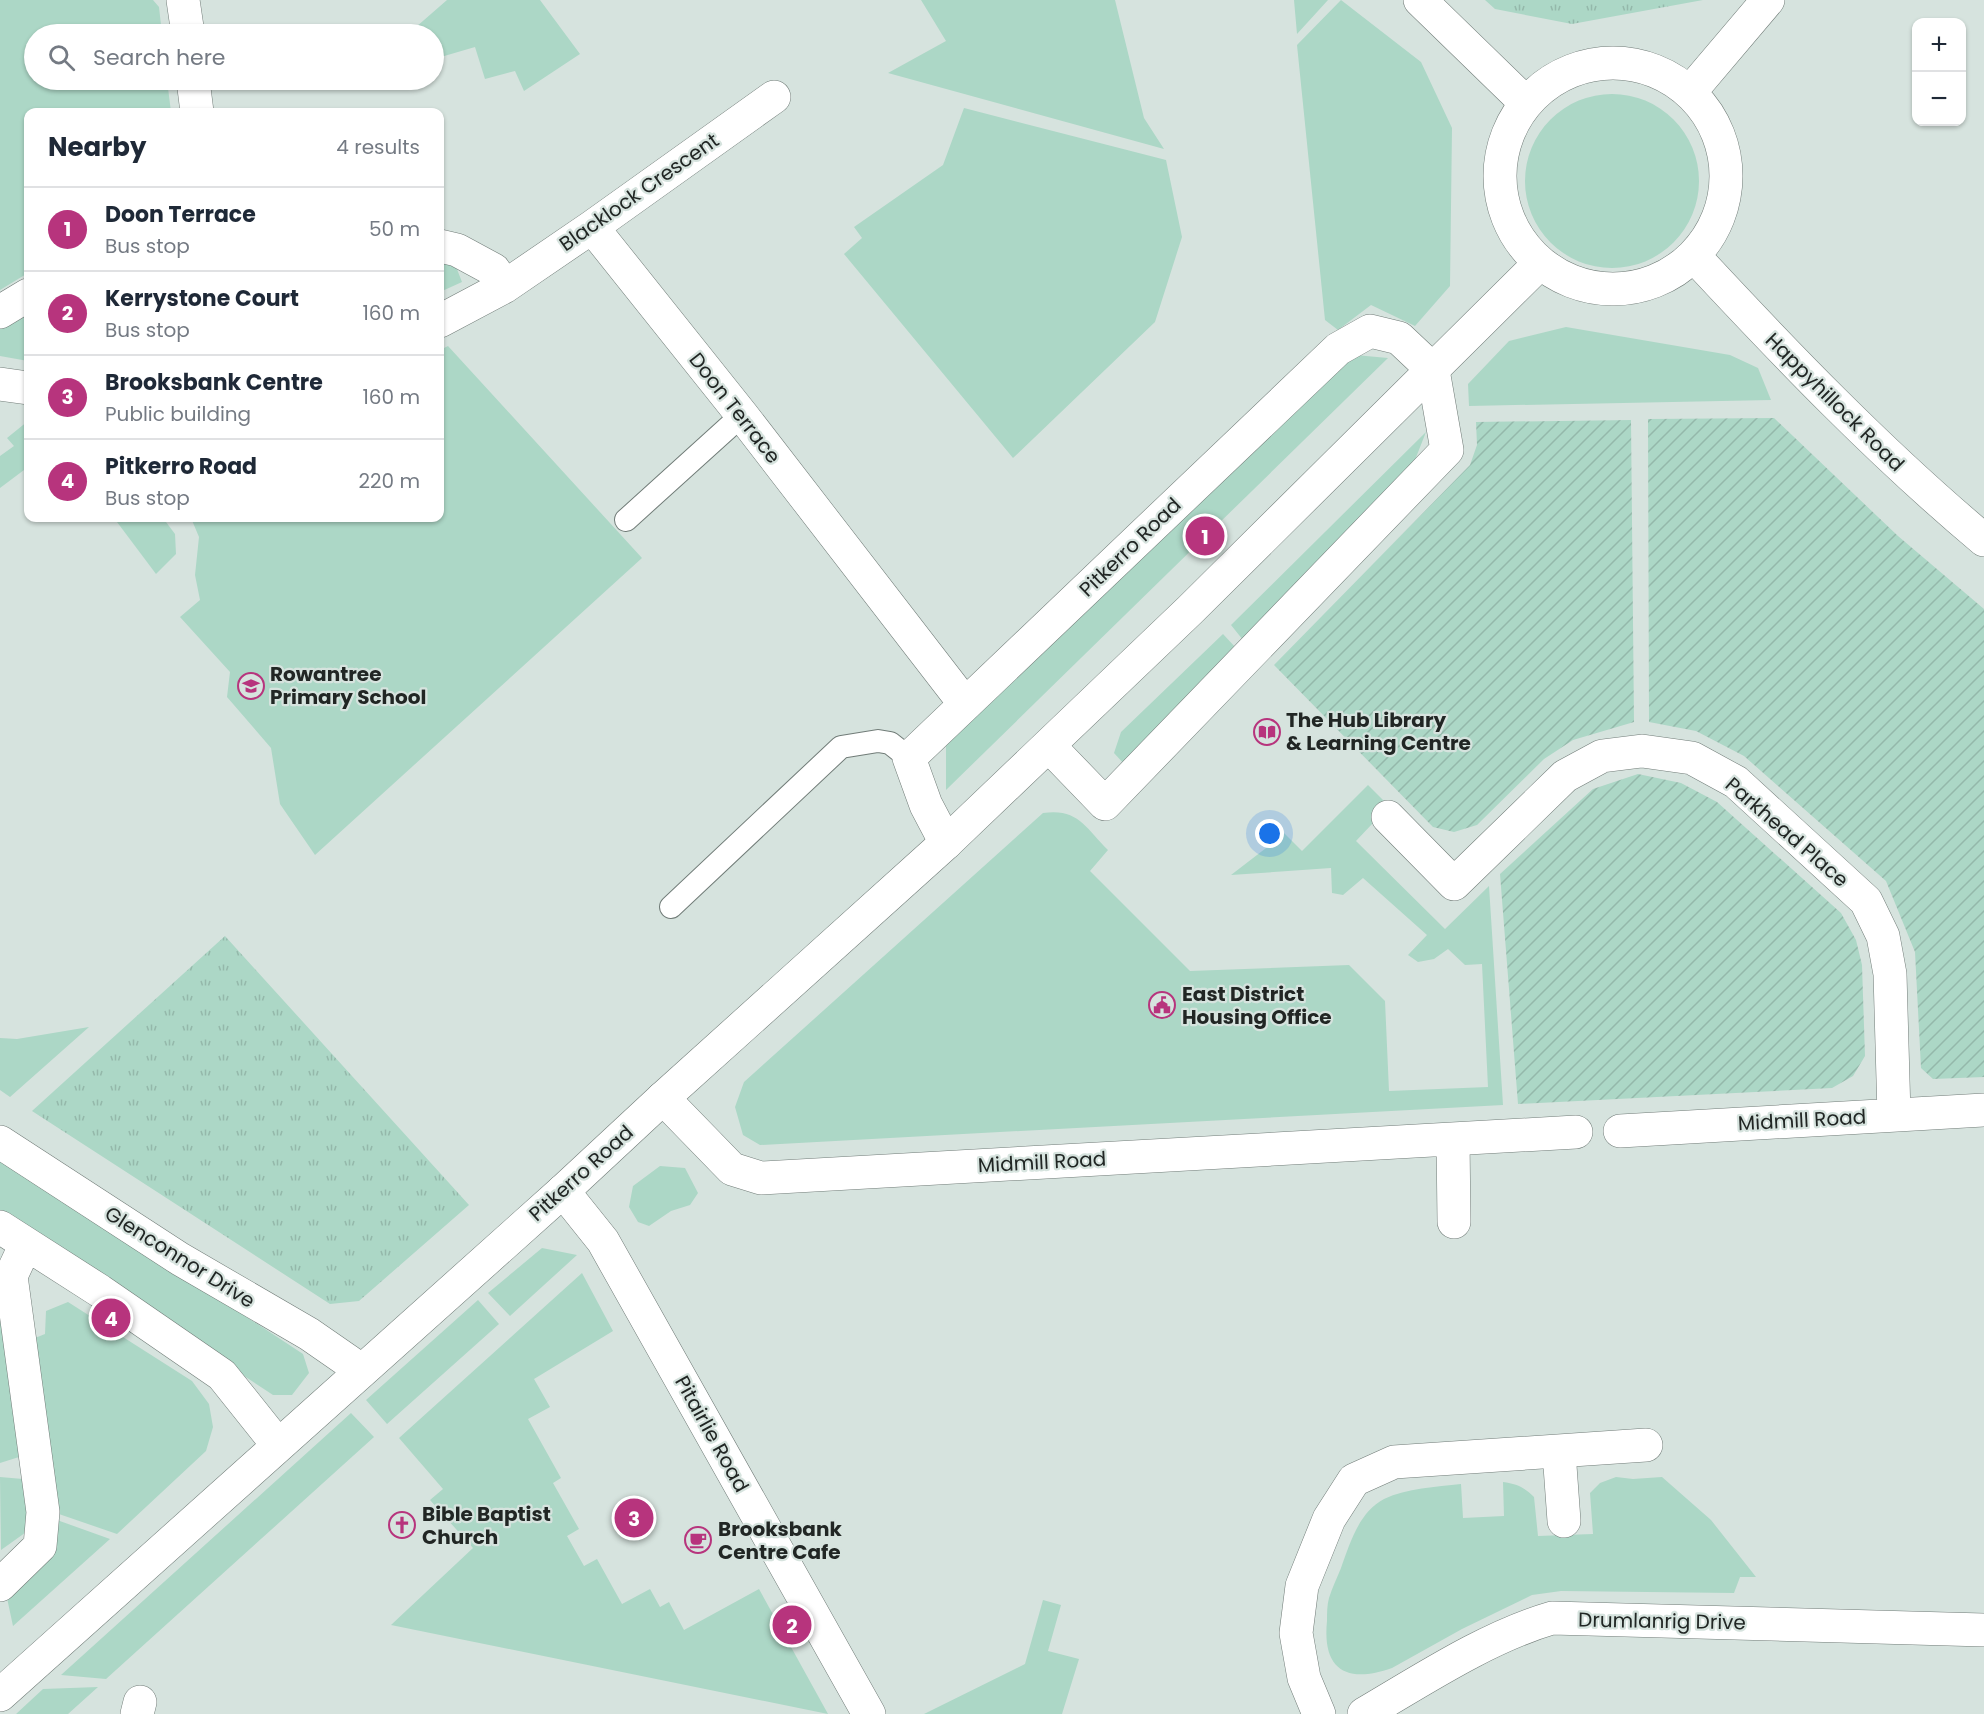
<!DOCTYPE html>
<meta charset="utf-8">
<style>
:root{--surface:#fff;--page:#f6f6f7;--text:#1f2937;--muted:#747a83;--line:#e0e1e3;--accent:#b7347d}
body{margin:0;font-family:Poppins,sans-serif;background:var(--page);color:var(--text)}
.controls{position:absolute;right:18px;top:18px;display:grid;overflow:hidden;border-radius:12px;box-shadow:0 2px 4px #0004}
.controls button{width:54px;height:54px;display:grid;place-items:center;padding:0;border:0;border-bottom:2px solid var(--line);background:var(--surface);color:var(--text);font:30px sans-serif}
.you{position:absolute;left:1270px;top:834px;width:21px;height:21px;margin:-15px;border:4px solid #fff;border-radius:50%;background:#1a73e8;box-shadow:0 0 0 9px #1a73e833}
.badge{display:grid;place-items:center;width:39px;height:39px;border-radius:50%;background:var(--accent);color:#fff;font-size:20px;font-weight:700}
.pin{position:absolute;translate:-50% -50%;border:3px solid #fff;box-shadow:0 2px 6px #0006}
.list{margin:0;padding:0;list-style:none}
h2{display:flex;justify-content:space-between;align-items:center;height:78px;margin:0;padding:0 24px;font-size:26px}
h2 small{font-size:20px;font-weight:400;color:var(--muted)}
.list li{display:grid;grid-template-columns:39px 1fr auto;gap:18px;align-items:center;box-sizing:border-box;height:84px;padding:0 24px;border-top:2px solid var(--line)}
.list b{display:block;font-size:22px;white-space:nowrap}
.list p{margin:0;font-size:20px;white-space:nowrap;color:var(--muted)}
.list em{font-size:20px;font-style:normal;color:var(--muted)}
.icon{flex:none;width:33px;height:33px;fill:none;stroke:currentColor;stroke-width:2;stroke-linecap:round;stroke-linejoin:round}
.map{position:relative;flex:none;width:1984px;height:1714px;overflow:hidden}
.search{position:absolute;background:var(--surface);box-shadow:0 2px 4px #0004;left:24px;top:24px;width:420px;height:66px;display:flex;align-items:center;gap:15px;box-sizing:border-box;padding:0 21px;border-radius:33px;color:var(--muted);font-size:22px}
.panel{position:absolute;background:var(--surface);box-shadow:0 2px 4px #0004;left:24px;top:108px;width:420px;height:414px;border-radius:12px}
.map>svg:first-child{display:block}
.grass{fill:#acd7c6}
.park{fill:url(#park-tufts)}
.garden{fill:url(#garden-furrows)}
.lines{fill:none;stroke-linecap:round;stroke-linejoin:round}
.service-casing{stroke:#717c78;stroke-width:24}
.minor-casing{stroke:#717c78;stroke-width:34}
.tertiary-casing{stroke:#717c78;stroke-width:34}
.service{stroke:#fff;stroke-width:22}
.minor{stroke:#fff;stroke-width:33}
.tertiary{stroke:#fff;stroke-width:33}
.labels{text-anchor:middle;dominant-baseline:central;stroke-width:4.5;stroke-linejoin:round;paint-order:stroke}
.street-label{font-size:20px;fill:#212624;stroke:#d6e3de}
.poi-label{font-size:20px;font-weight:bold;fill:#212624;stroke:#d6e3de;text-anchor:start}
</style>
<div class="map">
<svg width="1984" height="1714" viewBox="0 0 1984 1714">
<defs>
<pattern id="park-tufts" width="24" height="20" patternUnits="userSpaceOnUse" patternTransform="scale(1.5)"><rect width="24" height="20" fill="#acd7c6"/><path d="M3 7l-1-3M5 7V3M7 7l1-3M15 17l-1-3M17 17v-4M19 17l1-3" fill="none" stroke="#94b8aa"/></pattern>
<pattern id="garden-furrows" width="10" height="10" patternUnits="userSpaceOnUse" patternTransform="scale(1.5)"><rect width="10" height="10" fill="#acd7c6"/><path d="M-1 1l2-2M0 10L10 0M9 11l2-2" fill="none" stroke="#94b8aa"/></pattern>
</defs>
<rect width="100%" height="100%" fill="#d6e3de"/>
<!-- grass -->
<path class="grass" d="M 0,0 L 153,0 L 159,7 L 162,34 L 34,34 L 34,80 L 167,80 L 171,112 L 28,112 L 28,273 L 0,290 Z
M 447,0 L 540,0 L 580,54 L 524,91 L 515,71 L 485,79 L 475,47 L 434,59 L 434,34 L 408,34 Z
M 921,0 L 1115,0 L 1144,118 L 1164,149 L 888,73 L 946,41 Z
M 1294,0 L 1328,0 L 1297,34 Z
M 1341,0 L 1421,62 L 1452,128 L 1450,286 L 1415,326 L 1371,305 L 1338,330 L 1325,320 L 1297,45 Z
M1525 181a87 87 0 1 1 174 0a87 87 0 1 1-174 0Z
M 964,108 L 1166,160 L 1182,237 L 1155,322 L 1013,458 L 844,254 L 862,238 L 854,227 L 943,165 Z
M 440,256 L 453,259 L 462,282 L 440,292 Z
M 28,306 L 28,361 L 0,356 L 0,322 Z
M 1566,327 L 1730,355 L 1758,368 L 1771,400 L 1469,406 L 1468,384 L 1509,341 Z
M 448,346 L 642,558 L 315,855 L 280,804 L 271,748 L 227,697 L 230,672 L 180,617 L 200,600 L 195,575 L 199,537 L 191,518 L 440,518 L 440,350 Z
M 1355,355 L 1388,358 L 946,790 L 946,743 Z
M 28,421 L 28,467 L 0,488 L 0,456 L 14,446 L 7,438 Z
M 1426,432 L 1413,465 L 1243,640 L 1231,625 Z
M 114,518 L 163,518 L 175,534 L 176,554 L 156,574 Z
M 1223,634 L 1236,648 L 1125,765 L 1114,753 L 1121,732 Z
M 1368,785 L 1389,806 L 1356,841 L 1445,929 L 1489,886 L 1503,1105 L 760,1145 L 743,1135 L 735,1107 L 744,1082 L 1043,813 C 1078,808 1085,827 1108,850 L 1090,871 L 1190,971 L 1349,965 L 1385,1001 L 1389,1091 L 1488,1087 L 1482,964 L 1465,965 L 1448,949 L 1434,959 L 1418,962 L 1408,955 L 1427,935 L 1363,878 L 1343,895 L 1332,893 L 1331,868 L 1231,875 L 1270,845 L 1283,832 L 1302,851 Z
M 89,1027 L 10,1097 L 0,1090 L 0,1038 L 17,1039 Z
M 0,1155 L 303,1354 L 309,1373 L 292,1395 L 273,1395 L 0,1215 Z
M 660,1166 L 685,1168 L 698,1193 L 690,1205 L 671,1211 L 649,1226 L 638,1222 L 629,1207 L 633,1186 Z
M 542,1248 L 577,1255 L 510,1316 L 488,1293 Z
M 582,1273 L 613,1331 L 534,1379 L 550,1407 L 528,1419 L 561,1478 L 553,1483 L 579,1529 L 567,1536 L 584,1566 L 597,1559 L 622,1604 L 650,1589 L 660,1607 L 669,1602 L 684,1630 L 759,1589 L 828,1714 L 391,1625 L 473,1548 L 430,1500 L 443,1489 L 399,1438 Z
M 0,1300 L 19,1457 L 0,1463 Z
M 478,1300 L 499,1324 L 387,1424 L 366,1400 Z
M 68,1302 L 192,1381 L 209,1404 L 213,1427 L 206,1451 L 117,1534 L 56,1513 L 35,1338 L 45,1334 L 46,1311 Z
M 351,1413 L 374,1437 L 106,1679 L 61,1675 Z
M 0,1477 L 23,1479 L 29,1530 L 1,1550 Z
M 1616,1477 L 1633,1479 L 1662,1477 L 1711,1520 L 1756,1577 L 1740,1577 L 1734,1593 L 1561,1591 L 1532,1595 L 1462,1629 L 1392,1668 C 1347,1684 1322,1670 1327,1621 C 1327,1613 1327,1605 1329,1598 C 1332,1588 1337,1578 1341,1568 C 1350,1543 1359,1512 1384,1499 C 1407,1488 1436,1487 1461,1484 L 1463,1518 L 1504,1516 L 1503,1482 C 1517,1484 1524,1487 1534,1497 L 1538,1536 L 1593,1534 L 1590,1493 L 1600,1483 Z
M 57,1520 L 110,1539 L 13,1626 L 7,1598 Z
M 1043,1600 L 1061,1605 L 1048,1651 L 1079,1659 L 1062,1714 L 924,1714 L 1025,1664 Z
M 98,1687 L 68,1714 L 16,1714 L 43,1689 Z"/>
<!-- park -->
<path class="park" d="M 1485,0 L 1703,0 L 1572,24 L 1495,9 Z
M 225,936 L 469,1205 L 359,1301 L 330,1304 L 32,1111 Z"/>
<!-- garden -->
<path class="garden" d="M 1774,418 L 1898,536 L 1984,609 L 1984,1077 L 1933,1079 L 1921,1068 L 1915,952 L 1886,881 L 1744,756 L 1696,731 L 1649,722 L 1648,419 Z
M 1631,420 L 1634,722 L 1573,740 L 1544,759 L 1477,825 L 1454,832 L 1433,827 L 1274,665 L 1470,465 L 1477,445 L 1476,422 Z
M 1638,774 L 1681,783 L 1717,802 L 1841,913 L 1856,940 L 1862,965 L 1865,1056 L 1853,1076 L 1832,1088 L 1518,1104 L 1500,874 L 1593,789 Z"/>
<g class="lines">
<defs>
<path id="service" d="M 626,520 L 742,415
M 671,907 L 841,747 L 878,741 L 890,743 L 909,758"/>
<path id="minor" d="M 183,0 L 188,34
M 193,80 L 197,112
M 592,227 L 742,415 L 965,704
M 440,246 L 457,250 L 494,270 L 504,287
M 0,312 L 28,295
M 440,321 L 504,287 L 592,227 L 774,97
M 0,384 L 28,388
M 1388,817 L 1454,884 L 1565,776 L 1602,756 L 1642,751 L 1692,758 L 1736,782 L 1866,901 L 1883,936 L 1890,974 L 1894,1115
M 946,843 L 926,805 L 909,758 L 1338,349 L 1370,331 L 1399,338 L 1433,370 L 1447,450 L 1105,804 L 1049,746
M 663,1098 L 732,1169 L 761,1178 L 1576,1132
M 1620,1131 L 1984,1110
M 1453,1139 L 1454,1222
M 0,1142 L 180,1259 L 309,1334 L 361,1370
M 563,1191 L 603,1241 L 869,1714
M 0,1227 L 100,1291 L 222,1375 L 278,1445
M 1559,1452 L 1564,1521
M 0,1585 L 40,1546 L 43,1512 L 11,1276 L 26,1244
M 137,1714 L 140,1702
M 1319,1714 L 1304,1678 L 1296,1633 L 1302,1586 L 1329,1519 L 1354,1480 L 1394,1462 L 1646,1445
M 1364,1714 C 1422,1680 1487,1637 1552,1618 L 1984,1630"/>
<path id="tertiary" d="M 1420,0 L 1526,103
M1500 176a113 113 0 1 1 226 0a113 113 0 1 1-226 0Z
M 1690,92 L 1768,0
M 1694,256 C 1786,355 1880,453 1984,540
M 0,1695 L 563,1191 L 663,1098 L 946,843 L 1190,610 L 1540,263"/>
</defs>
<!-- service casing -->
<use href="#service" class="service-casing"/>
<!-- minor casing -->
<use href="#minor" class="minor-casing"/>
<!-- tertiary casing -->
<use href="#tertiary" class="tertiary-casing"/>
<!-- service -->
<use href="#service" class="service"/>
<!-- minor -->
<use href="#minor" class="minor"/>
<!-- tertiary -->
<use href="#tertiary" class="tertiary"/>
</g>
<!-- icons -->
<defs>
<symbol id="school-ring" viewBox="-11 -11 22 22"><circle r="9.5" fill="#d6e3de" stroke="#b7347d" stroke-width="1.5"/><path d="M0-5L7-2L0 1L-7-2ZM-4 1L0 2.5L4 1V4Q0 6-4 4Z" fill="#b7347d"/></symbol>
<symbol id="library-ring" viewBox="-11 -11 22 22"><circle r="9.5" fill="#d6e3de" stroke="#b7347d" stroke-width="1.5"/><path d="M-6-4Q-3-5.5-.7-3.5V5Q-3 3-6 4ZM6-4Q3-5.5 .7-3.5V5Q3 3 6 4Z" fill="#b7347d"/></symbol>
<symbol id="civic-ring" viewBox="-11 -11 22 22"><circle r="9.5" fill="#d6e3de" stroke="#b7347d" stroke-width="1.5"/><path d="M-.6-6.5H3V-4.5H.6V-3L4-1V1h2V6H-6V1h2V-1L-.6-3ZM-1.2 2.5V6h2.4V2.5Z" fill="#b7347d"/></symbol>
<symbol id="church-ring" viewBox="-11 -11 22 22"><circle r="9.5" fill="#d6e3de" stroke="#b7347d" stroke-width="1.5"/><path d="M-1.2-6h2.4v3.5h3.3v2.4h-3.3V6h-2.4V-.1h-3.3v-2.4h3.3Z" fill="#b7347d"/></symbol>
<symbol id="cafe-ring" viewBox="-11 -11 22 22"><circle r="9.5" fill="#d6e3de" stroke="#b7347d" stroke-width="1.5"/><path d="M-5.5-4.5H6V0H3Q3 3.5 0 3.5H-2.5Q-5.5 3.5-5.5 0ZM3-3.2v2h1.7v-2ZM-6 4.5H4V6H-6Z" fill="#b7347d"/></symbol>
</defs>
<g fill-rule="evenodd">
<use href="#school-ring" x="236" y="671" width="30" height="30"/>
<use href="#library-ring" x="1252" y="717" width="30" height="30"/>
<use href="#civic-ring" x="1147" y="990" width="30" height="30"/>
<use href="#church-ring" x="387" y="1510" width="30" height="30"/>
<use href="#cafe-ring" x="683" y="1525" width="30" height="30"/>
</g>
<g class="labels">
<!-- street labels -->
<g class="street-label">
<text transform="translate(639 192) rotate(-35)">Blacklock Crescent</text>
<text transform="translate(1835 402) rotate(45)">Happyhillock Road</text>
<text transform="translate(735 408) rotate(52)">Doon Terrace</text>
<text transform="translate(1130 547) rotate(-44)">Pitkerro Road</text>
<text transform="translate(1787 832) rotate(41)">Parkhead Place</text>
<text transform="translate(1802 1120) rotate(-3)">Midmill Road</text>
<text transform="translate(1042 1162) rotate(-3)">Midmill Road</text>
<text transform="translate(581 1173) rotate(-42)">Pitkerro Road</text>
<text transform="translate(180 1257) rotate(32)">Glenconnor Drive</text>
<text transform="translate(712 1434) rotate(61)">Pitairlie Road</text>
<text transform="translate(1662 1621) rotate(1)">Drumlanrig Drive</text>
</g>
<!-- poi labels -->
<g class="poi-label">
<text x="270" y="674">Rowantree<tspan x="270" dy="23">Primary School</tspan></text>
<text x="1286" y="720">The Hub Library<tspan x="1286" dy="23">&amp; Learning Centre</tspan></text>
<text x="1182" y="994">East District<tspan x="1182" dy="23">Housing Office</tspan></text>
<text x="422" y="1514">Bible Baptist<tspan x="422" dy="23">Church</tspan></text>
<text x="718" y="1529">Brooksbank<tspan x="718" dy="23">Centre Cafe</tspan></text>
</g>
</g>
</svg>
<div class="controls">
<button>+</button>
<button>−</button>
</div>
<div class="you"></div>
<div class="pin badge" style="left:1205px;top:536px">1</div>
<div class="pin badge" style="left:792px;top:1625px">2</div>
<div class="pin badge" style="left:634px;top:1518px">3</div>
<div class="pin badge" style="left:111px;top:1318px">4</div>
<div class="search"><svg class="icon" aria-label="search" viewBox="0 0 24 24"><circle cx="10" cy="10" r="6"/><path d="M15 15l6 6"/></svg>Search here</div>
<section class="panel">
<h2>Nearby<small>4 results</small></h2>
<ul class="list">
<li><span class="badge">1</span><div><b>Doon Terrace</b><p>Bus stop</p></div><em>50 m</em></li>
<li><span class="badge">2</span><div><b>Kerrystone Court</b><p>Bus stop</p></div><em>160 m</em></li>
<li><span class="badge">3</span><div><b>Brooksbank Centre</b><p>Public building</p></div><em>160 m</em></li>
<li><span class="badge">4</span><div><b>Pitkerro Road</b><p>Bus stop</p></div><em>220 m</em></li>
</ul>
</section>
</div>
